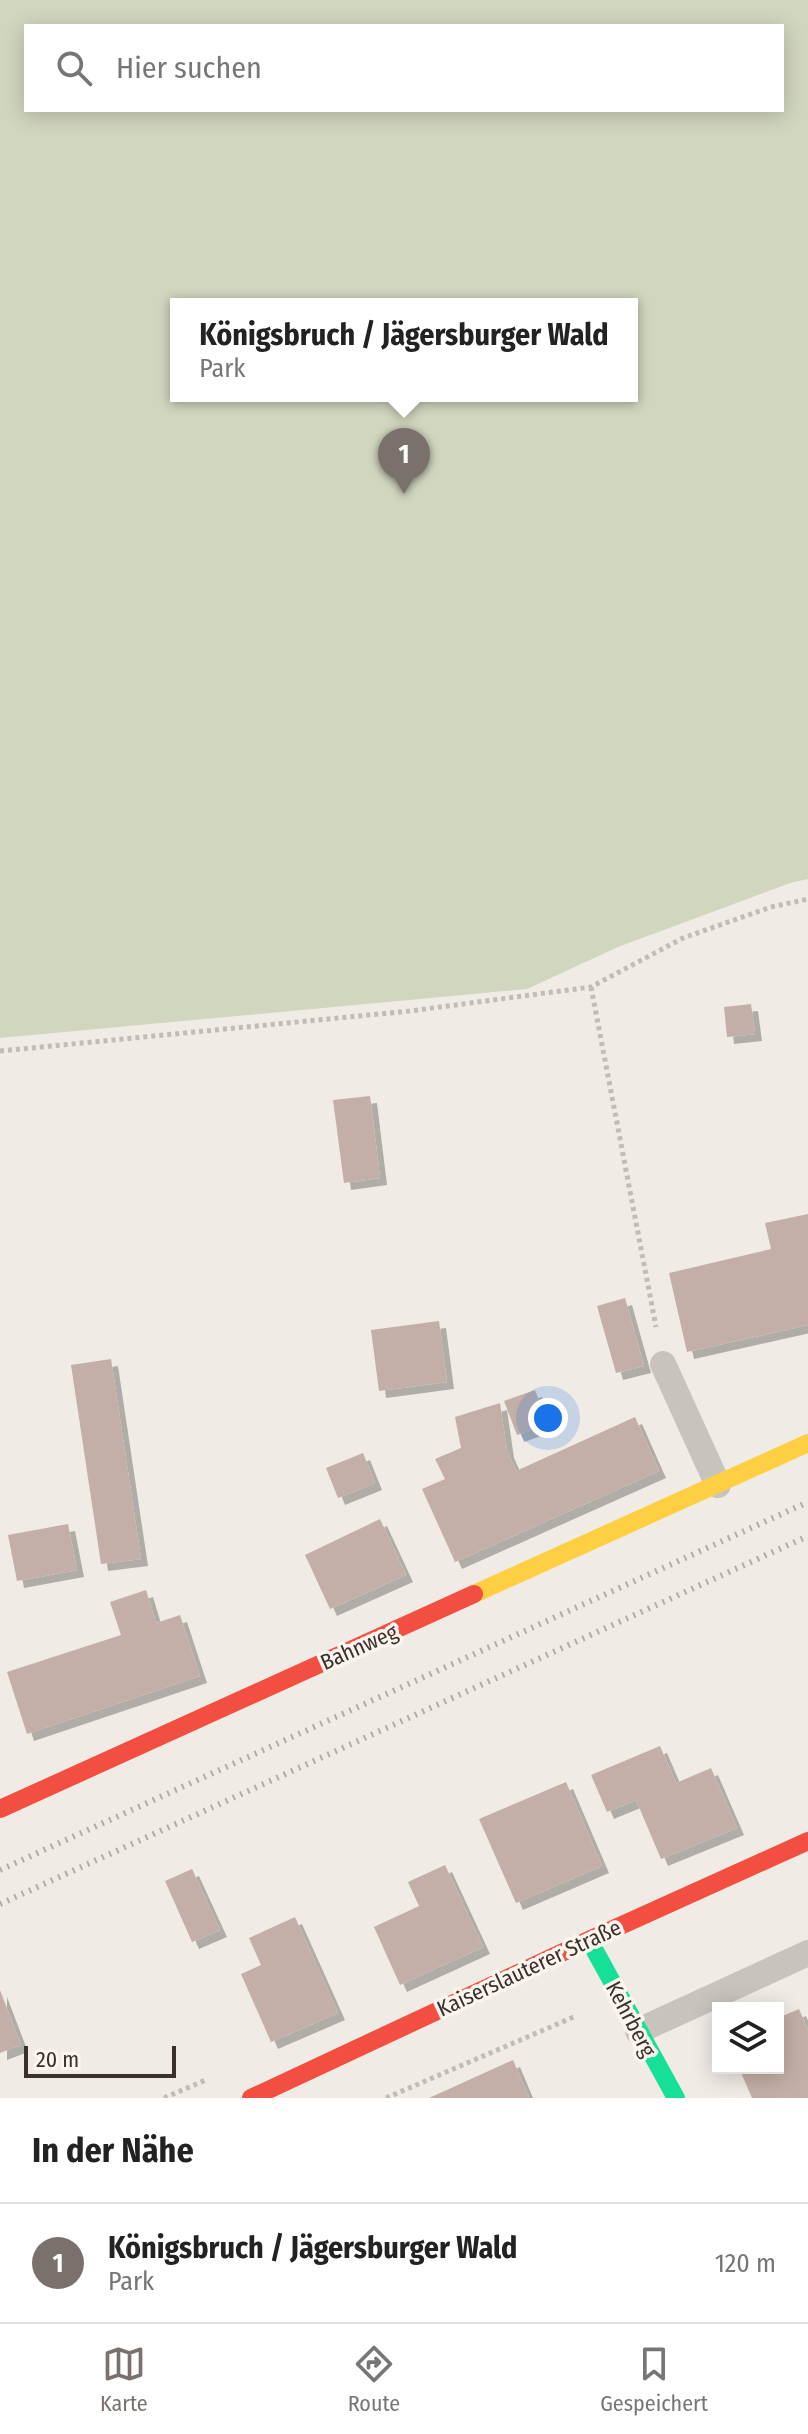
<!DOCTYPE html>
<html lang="de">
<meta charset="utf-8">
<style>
:root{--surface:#fff;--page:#f6f6f6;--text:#222;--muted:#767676;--line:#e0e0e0;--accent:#7a716c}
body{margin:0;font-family:"Fira Sans Condensed",sans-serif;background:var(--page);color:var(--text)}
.controls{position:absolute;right:24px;bottom:24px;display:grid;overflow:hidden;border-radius:0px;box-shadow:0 4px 20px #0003}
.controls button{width:72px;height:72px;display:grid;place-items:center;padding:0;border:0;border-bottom:2px solid var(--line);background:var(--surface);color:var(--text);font:40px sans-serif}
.scale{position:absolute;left:24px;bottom:20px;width:152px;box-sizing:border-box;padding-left:8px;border:4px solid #3b302b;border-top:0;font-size:22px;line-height:28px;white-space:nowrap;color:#3b302b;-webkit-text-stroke:6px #fbf5ee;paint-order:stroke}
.you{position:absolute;left:548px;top:1418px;width:28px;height:28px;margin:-20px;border:6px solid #fff;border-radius:50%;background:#1a73e8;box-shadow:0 0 0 12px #1a73e833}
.badge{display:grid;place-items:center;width:52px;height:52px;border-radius:50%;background:var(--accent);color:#fff;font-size:26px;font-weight:700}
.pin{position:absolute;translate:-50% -66px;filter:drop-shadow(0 2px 4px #0008)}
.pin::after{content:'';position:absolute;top:42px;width:28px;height:24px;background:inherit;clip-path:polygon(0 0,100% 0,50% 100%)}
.popup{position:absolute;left:170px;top:298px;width:468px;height:104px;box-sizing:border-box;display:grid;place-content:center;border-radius:0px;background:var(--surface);filter:drop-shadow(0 2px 6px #0005);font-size:26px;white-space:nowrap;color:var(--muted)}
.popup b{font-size:30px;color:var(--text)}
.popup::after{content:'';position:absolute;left:50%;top:100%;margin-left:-16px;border:16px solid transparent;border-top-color:var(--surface)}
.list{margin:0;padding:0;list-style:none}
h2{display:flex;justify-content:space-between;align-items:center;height:104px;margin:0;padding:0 32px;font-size:34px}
h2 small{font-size:26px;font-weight:400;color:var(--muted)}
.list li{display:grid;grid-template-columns:52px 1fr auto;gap:24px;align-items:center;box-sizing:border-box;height:120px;padding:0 32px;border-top:2px solid var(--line)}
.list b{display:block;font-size:30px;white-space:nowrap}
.list p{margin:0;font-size:26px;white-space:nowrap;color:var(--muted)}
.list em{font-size:26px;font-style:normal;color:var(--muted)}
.icon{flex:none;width:44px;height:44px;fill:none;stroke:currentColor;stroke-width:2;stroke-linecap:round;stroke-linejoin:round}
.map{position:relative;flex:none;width:808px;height:2098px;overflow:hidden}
.search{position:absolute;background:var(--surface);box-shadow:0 4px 20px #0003;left:24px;right:24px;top:24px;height:88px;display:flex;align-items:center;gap:20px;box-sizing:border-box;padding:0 28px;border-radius:0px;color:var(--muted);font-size:30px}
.sheet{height:224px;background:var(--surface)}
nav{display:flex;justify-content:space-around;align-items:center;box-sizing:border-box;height:112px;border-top:2px solid var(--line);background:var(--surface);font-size:22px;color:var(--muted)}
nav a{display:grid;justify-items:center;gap:4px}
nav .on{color:var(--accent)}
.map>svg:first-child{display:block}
.green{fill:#d1d6bf;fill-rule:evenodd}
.building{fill:#c3afa7;filter:url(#shadow)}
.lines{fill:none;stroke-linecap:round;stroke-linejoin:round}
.path{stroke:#c2bbb6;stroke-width:5;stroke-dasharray:4 4;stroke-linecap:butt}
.lane{stroke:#c9c3be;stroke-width:26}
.fast{stroke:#16e098;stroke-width:18}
.slow{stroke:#ffcf43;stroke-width:18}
.jam{stroke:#f24e42;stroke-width:18}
.rail{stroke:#b1aca8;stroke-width:6;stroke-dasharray:2 6;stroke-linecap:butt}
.labels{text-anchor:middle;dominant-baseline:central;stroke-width:7;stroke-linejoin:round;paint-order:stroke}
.street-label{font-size:22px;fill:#3b302b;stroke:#fbf5ee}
</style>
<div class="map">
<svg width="808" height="2098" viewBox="0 0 808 2098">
<defs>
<filter id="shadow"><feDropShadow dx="7" dy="7" stdDeviation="0" flood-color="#0004"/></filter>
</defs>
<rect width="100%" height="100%" fill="#f0ebe5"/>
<!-- green -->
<path class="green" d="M 0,0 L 808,0 L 808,879 L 790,883 L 618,947 L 527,989 L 0,1038 ZM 26,26 L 782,26 L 782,110 L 26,110 ZM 176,304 L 632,304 L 632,396 L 176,396 Z"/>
<!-- building -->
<path class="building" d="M 751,1004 L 755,1034 L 727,1037 L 724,1007 Z
M 370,1096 L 380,1178 L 344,1183 L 333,1100 Z
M 808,1214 L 808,1325 L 687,1352 L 669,1273 L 771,1249 L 765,1223 Z
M 625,1298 L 644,1366 L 616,1373 L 597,1306 Z
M 439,1321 L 447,1382 L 379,1391 L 371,1330 Z
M 111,1359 L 141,1559 L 101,1564 L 71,1365 Z
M 535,1390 L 548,1424 L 517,1435 L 504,1401 Z
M 500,1403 L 507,1451 L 516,1471 L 635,1417 L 659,1471 L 455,1562 L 422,1489 L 445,1479 L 435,1459 L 461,1448 L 455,1417 Z
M 363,1453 L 375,1483 L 338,1498 L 326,1468 Z
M 380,1519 L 406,1575 L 330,1609 L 305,1555 Z
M 68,1524 L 77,1570 L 17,1581 L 8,1535 Z
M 146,1590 L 156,1623 L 180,1615 L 200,1676 L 27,1734 L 7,1672 L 121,1635 L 110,1602 Z
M 660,1746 L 676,1783 L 711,1768 L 737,1828 L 661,1859 L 636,1800 L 607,1812 L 591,1775 Z
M 566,1782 L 602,1866 L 516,1903 L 479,1819 Z
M 445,1865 L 483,1947 L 400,1985 L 374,1927 L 419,1906 L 408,1882 Z
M 192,1869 L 220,1930 L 192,1942 L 165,1881 Z
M 295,1917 L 338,2013 L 271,2042 L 241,1974 L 261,1965 L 249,1938 Z
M 0,1990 L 21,2045 L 0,2053 Z
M 799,2009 L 808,2030 L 808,2098 L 752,2098 L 739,2068 L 778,2068 L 778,2018 Z
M 513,2060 L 529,2098 L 429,2098 Z"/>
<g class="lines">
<!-- path -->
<path class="path" d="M 591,987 L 656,1327
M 0,1051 L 410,1011 L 591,987 L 683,938 L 771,907 L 808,899
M 164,2098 L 208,2079
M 386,2098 L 576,2016"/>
<!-- lane -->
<path class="lane" d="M 663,1364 L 718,1485
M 638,2031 L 808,1953"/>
<!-- fast -->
<path class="fast" d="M 589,1940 L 676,2098"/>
<!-- slow -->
<path class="slow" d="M 474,1594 L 808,1443"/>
<!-- jam -->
<path class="jam" d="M 0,1809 L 474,1594
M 251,2098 L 589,1940 L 808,1841"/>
<!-- rail -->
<path class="rail" d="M 0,1870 L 808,1502
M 0,1904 L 808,1536"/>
</g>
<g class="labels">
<!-- street labels -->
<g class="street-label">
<text transform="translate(359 1647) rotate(-24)">Bahnweg</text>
<text transform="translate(529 1968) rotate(-25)">Kaiserslauterer Straße</text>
<text transform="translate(631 2019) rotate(62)">Kehrberg</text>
</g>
</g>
</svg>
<div class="controls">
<button><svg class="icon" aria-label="layers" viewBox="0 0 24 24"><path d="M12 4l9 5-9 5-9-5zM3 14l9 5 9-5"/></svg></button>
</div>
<div class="scale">20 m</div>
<div class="you"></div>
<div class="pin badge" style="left:404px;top:494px">1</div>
<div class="popup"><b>Königsbruch / Jägersburger Wald</b>Park</div>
<div class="search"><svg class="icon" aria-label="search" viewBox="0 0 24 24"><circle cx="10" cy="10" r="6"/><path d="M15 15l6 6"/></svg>Hier suchen</div>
</div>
<section class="sheet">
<h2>In der Nähe<small></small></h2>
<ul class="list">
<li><span class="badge">1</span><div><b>Königsbruch / Jägersburger Wald</b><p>Park</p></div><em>120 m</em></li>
</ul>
</section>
<nav>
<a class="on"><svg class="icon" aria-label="map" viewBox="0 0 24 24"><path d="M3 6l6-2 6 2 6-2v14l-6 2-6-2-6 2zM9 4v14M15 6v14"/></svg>Karte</a>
<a><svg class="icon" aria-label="directions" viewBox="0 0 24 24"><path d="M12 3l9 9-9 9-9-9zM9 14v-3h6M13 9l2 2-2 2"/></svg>Route</a>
<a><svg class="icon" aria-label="saved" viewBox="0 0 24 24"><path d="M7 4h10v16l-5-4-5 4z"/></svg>Gespeichert</a>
</nav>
